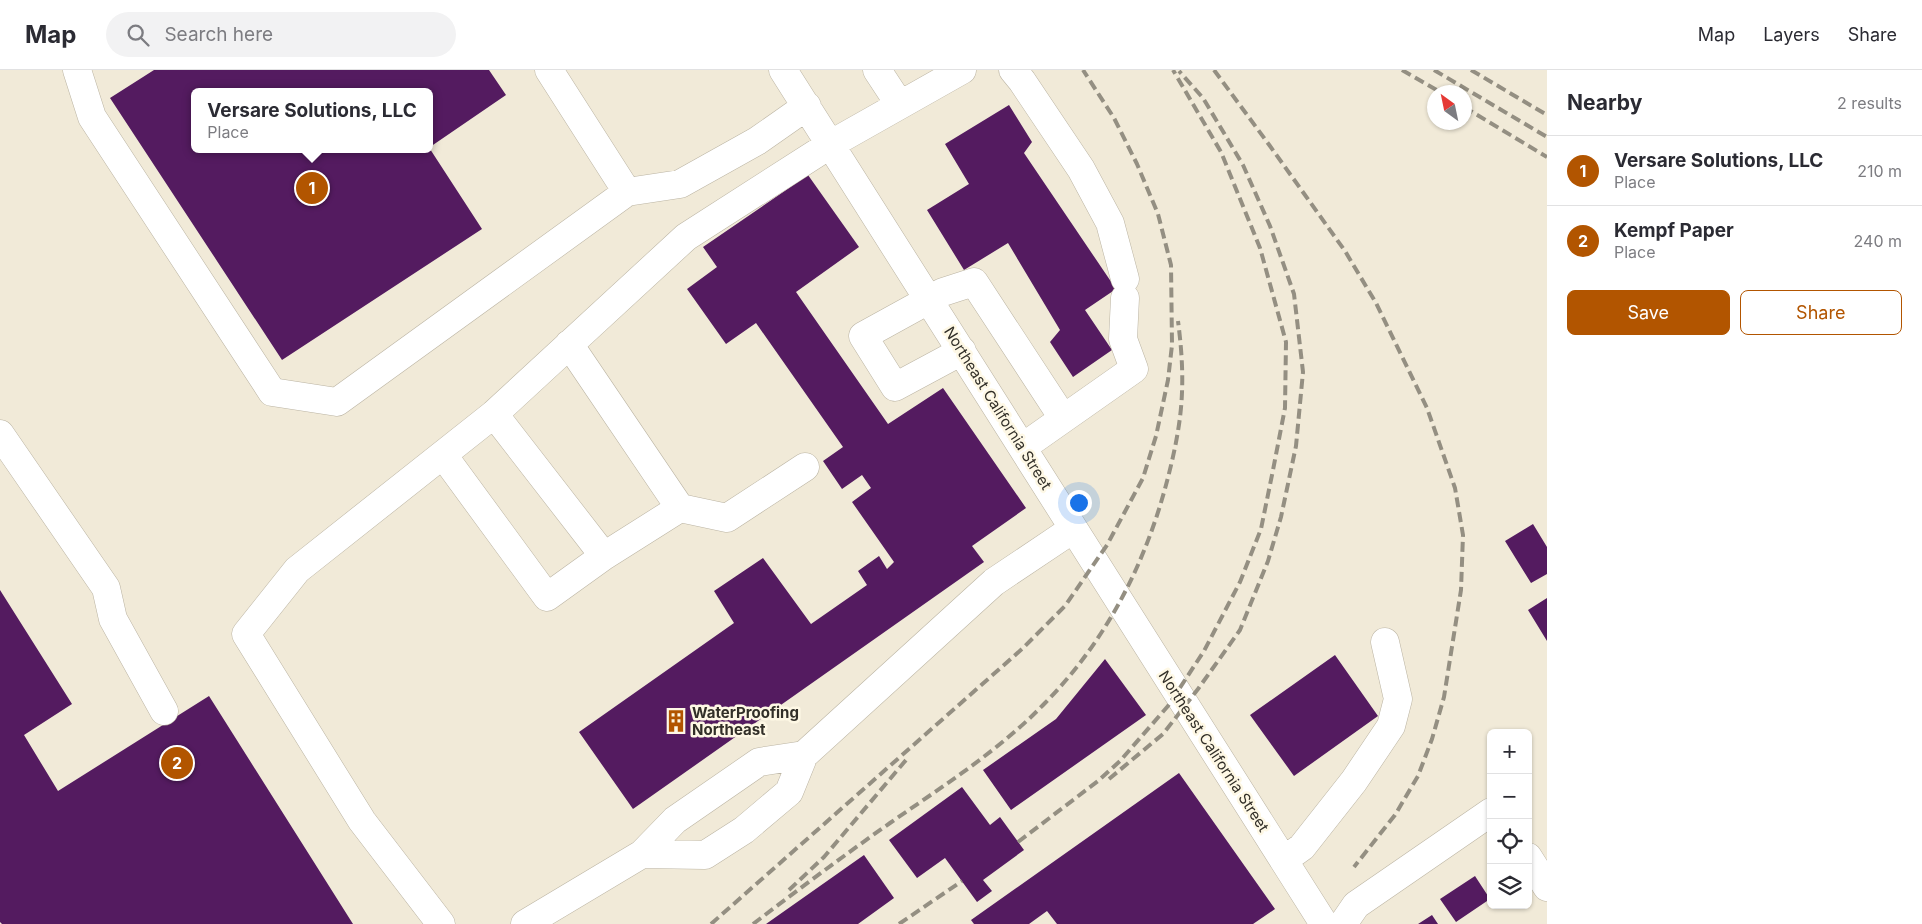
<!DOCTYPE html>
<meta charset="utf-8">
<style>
:root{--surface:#fff;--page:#f2f2f3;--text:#2b2b33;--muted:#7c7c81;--line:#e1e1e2;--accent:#b25500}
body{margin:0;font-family:Inter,sans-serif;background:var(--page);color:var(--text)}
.controls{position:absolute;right:15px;bottom:15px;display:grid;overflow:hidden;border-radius:8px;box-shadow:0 1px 4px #0004}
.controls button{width:45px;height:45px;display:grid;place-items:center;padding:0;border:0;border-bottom:1px solid var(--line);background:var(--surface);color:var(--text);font:25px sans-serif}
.compass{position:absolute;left:1427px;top:15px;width:45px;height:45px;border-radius:50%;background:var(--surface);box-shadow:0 1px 4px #0004;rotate:327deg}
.you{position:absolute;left:1078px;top:432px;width:18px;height:18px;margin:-12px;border:4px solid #fff;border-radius:50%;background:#1a73e8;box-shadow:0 0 0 8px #1a73e833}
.badge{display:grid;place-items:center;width:32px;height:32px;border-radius:50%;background:var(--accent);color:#fff;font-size:16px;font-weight:700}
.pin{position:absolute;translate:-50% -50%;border:2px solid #fff;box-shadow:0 1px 5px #0006}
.popup{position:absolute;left:191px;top:18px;width:242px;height:65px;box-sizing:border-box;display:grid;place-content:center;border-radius:8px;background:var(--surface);filter:drop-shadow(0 1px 4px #0005);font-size:16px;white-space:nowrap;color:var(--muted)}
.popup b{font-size:19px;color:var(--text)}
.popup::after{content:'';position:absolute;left:50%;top:100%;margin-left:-10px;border:10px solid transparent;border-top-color:var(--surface)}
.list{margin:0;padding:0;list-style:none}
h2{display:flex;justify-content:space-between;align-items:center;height:65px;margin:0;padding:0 20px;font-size:21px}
h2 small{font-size:16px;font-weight:400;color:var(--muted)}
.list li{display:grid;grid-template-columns:32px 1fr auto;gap:15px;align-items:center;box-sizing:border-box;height:70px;padding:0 20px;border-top:1px solid var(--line)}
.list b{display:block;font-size:19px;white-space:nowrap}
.list p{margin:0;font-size:16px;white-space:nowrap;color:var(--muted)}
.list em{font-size:16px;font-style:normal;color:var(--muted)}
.actions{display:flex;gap:10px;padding:15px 20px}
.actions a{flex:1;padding:11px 0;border:1px solid var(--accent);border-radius:8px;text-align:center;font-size:18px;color:var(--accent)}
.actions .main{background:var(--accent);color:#fff}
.icon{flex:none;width:28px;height:28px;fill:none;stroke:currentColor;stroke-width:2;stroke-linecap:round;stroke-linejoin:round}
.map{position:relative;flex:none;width:1547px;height:854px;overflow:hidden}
header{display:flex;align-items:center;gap:30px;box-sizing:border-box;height:70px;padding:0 25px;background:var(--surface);border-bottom:1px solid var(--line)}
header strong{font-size:24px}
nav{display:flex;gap:28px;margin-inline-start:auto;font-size:18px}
.search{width:350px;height:45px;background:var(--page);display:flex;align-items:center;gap:12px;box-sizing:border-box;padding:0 18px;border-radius:28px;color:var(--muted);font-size:19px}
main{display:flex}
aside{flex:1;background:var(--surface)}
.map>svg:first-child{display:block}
.building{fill:#541b60}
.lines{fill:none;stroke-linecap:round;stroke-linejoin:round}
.minor-casing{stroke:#bbb4a3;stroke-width:29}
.minor{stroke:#fff;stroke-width:28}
.rail{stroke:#948f82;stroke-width:4;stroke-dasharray:10 5;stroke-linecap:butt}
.labels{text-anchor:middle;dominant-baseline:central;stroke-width:5;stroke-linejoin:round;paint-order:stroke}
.street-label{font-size:15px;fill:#322f28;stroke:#fef8e5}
.poi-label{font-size:15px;font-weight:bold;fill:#322f28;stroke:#fef8e5;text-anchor:start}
</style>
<header>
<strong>Map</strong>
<div class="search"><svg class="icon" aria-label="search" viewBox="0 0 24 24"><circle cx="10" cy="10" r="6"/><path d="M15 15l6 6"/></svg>Search here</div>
<nav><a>Map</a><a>Layers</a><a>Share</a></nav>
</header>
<main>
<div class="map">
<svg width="1547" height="854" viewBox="0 0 1547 854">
<rect width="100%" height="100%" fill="#f1ead8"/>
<!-- building -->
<path class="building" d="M 154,0 L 489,0 L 506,25 L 430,77 L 430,22 L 194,22 L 194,79 L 430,79 L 482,159 L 282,290 L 110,28 Z
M 1009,35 L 1032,72 L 1024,83 L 1116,219 L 1085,240 L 1112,280 L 1073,307 L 1050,272 L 1060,260 L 1008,173 L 964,200 L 927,140 L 969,114 L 945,74 Z
M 808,105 L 859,177 L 796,222 L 888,354 L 943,318 L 1026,438 L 972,476 L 984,492 L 633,739 L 579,662 L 734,553 L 714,521 L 763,488 L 811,554 L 867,515 L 858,501 L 879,486 L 887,499 L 894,492 L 852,432 L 871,418 L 862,405 L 842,419 L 823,391 L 843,377 L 756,253 L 726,274 L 687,219 L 717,197 L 703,177 Z
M 1533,454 L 1547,477 L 1547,504 L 1531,513 L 1505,471 Z
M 0,520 L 72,634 L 24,665 L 58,721 L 209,626 L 353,854 L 2,854 L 0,852 Z
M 1547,528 L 1547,571 L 1528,540 Z
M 1335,585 L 1378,646 L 1294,706 L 1250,645 Z
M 1105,589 L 1146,645 L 1011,740 L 983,700 L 1056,649 Z
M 1179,703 L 1275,839 L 1253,854 L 1057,854 L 1047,841 L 1029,854 L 974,854 L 971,850 Z
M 962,717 L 990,755 L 1000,747 L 1024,780 L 983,810 L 992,821 L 977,832 L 945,788 L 917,808 L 889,770 Z
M 864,785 L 894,828 L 858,854 L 766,854 Z
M 1475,806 L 1490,829 L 1456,852 L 1440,829 Z
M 1432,845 L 1438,854 L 1418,854 Z"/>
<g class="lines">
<defs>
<path id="minor" d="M 77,0 L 92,47 L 272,322 L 337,332 L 627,122 L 680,114 L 757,71 L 807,36
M 549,0 L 627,122
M 783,0 L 1324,854
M 877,0 L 900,35
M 1013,0 L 1022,11 L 1081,99 L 1110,153 L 1125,209
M 569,274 L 680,438
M 962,281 L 895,317 L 863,266 L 943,222 L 974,212 L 1063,348
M 494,344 L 604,486 L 680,438 L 727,448 L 805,397
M 0,364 L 106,518 L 113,549 L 164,641
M 1023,377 L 1134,299 L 1123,269 L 1125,228
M 443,385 L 547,527 L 604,486
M 642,784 L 705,785 L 744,760 L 789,722 L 804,685
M 1528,787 L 1547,817
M 1284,790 L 1302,777 L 1354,711 L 1391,656 L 1398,629 L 1385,572
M 441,854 L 362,751 L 246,564 L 297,500 L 494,344 L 686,167 L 831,74 L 962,0
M 525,854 L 642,784 L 675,750 L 759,692 L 804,685 L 994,512 L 1073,459
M 1343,854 L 1356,835 L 1491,742"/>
</defs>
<!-- minor casing -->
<use href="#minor" class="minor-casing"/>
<!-- minor -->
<use href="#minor" class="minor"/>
<!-- rail -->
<path class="rail" d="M 1214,0 L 1270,76 L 1345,181 L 1376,233 L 1427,338 L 1455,418 L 1463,465 L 1461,520 L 1444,627 L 1432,669 L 1418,706 L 1395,745 L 1354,797
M 1402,0 L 1440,22
M 1434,0 L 1547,67
M 1471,0 L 1547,45
M 1464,37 L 1547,87
M 1109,709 L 1163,664 L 1198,619 L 1240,560 L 1268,491 L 1281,447 L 1296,376 L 1303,302 L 1294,224 L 1270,156 L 1243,95 L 1203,28 L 1179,1
M 1018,772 L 1098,711 L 1120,691 L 1168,636 L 1204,581 L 1240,512 L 1261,459 L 1273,400 L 1285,338 L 1286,272 L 1260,178 L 1221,82 L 1173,0
M 789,820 L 824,787 L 906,690
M 711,854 L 1022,579 L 1065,536 L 1107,475 L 1143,408 L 1156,366 L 1168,310 L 1172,275 L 1171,195 L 1158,144 L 1137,94 L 1114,48 L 1083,0
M 753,854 C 798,820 843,786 890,753 C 943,716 1000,680 1045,633 C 1105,572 1144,497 1166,415 C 1174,385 1181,353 1182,322 C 1183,298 1181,274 1178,251
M 899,854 L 962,811"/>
</g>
<!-- icons -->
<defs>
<symbol id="building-bare" viewBox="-9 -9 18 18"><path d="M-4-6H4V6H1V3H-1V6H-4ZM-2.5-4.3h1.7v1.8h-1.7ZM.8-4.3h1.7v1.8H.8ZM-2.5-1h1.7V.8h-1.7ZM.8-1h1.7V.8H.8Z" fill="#b25500" stroke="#fef8e5" stroke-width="2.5" paint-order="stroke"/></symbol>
</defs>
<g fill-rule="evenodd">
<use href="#building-bare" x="660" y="635" width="32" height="32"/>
</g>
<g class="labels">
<!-- street labels -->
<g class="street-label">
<text transform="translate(998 338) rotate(58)">Northeast California Street</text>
<text transform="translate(1214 681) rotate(57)">Northeast California Street</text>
</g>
<!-- poi labels -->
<g class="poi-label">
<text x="692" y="642">WaterProofing<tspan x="692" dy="17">Northeast</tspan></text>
</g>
</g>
</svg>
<div class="controls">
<button>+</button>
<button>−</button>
<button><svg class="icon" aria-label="locate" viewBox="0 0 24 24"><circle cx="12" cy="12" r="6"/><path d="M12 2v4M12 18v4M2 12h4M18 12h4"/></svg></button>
<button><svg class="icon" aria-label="layers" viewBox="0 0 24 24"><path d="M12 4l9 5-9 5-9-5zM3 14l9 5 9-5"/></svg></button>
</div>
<svg class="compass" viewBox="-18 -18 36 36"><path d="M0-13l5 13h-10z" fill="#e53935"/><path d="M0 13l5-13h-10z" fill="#7c7c81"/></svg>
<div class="you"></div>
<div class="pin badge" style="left:312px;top:118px">1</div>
<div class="popup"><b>Versare Solutions, LLC</b>Place</div>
<div class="pin badge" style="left:177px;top:693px">2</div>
</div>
<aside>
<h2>Nearby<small>2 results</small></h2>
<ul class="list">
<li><span class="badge">1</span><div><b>Versare Solutions, LLC</b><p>Place</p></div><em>210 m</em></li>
<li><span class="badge">2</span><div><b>Kempf Paper</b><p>Place</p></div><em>240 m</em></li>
</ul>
<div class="actions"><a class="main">Save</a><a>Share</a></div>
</aside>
</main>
